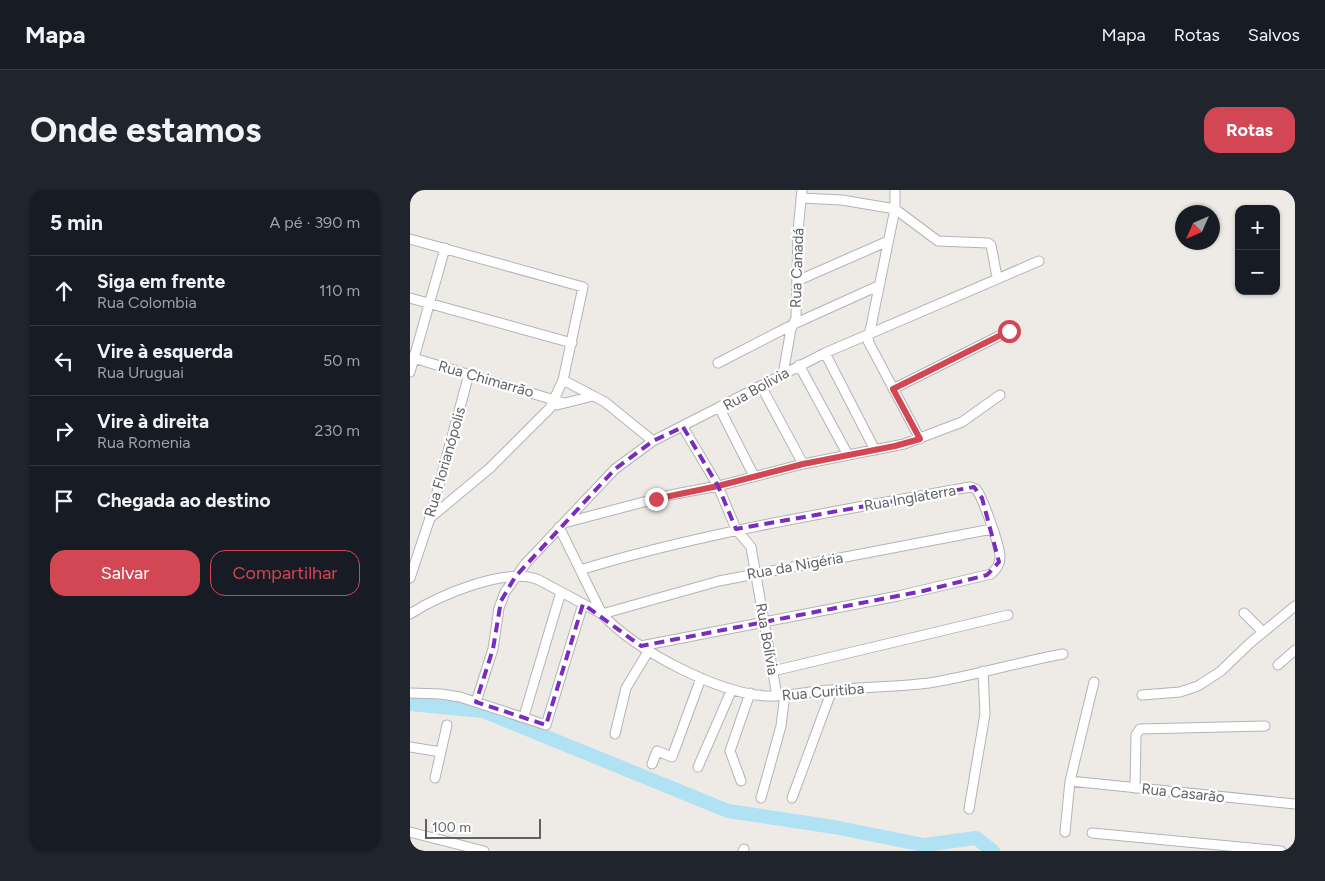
<!DOCTYPE html>
<html lang="pt">
<meta charset="utf-8">
<style>
:root{--surface:#171b24;--page:#20242c;--text:#f1f3f6;--muted:#9ea1a6;--line:#363941;--accent:#d34754}
body{margin:0;font-family:Figtree,sans-serif;background:var(--page);color:var(--text)}
.controls{position:absolute;right:15px;top:15px;display:grid;overflow:hidden;border-radius:10px;box-shadow:0 1px 4px #0004}
.controls button{width:45px;height:45px;display:grid;place-items:center;padding:0;border:0;border-bottom:1px solid var(--line);background:var(--surface);color:var(--text);font:25px sans-serif}
.compass{position:absolute;left:765px;top:15px;width:45px;height:45px;border-radius:50%;background:var(--surface);box-shadow:0 1px 4px #0004;rotate:225deg}
.scale{position:absolute;left:15px;bottom:12px;width:116px;box-sizing:border-box;padding-left:5px;border:2px solid #5e6265;border-top:0;font-size:14px;line-height:18px;white-space:nowrap;color:#5e6265;-webkit-text-stroke:4px #fff;paint-order:stroke}
.stop{position:absolute;width:15px;height:15px;margin:-11px;border:4px solid #d34754;border-radius:50%;background:#fff}
.stop.end{background:#d34754;border-color:#fff;box-shadow:0 1px 5px #0008}
.list{margin:0;padding:0;list-style:none}
h2{display:flex;justify-content:space-between;align-items:center;height:65px;margin:0;padding:0 20px;font-size:21px}
h2 small{font-size:16px;font-weight:400;color:var(--muted)}
.list li{display:grid;grid-template-columns:32px 1fr auto;gap:15px;align-items:center;box-sizing:border-box;height:70px;padding:0 20px;border-top:1px solid var(--line)}
.list b{display:block;font-size:19px;white-space:nowrap}
.list p{margin:0;font-size:16px;white-space:nowrap;color:var(--muted)}
.list em{font-size:16px;font-style:normal;color:var(--muted)}
.actions{display:flex;gap:10px;padding:15px 20px}
.actions a{flex:1;padding:11px 0;border:1px solid var(--accent);border-radius:15px;text-align:center;font-size:18px;color:var(--accent)}
.actions .main{background:var(--accent);color:#fff}
.icon{flex:none;width:28px;height:28px;fill:none;stroke:currentColor;stroke-width:2;stroke-linecap:round;stroke-linejoin:round}
.map{position:relative;flex:none;width:885px;height:661px;overflow:hidden;border-radius:15px}
header{display:flex;align-items:center;gap:30px;box-sizing:border-box;height:70px;padding:0 25px;background:var(--surface);border-bottom:1px solid var(--line)}
header strong{font-size:24px}
nav{display:flex;gap:28px;margin-inline-start:auto;font-size:18px}
.intro{display:flex;align-items:center;justify-content:space-between;box-sizing:border-box;height:120px;padding:0 30px}
h1{margin:0;font-size:35px}
.button{padding:12px 22px;border-radius:15px;background:var(--accent);color:#fff;font-size:18px;font-weight:700}
main{display:flex;gap:30px;padding:0 30px}
aside{flex:1;background:var(--surface);border-radius:15px;box-shadow:0 1px 4px #0004}
.map>svg:first-child{display:block}
.lines{fill:none;stroke-linecap:round;stroke-linejoin:round}
.river{stroke:#b0e2f4;stroke-width:14}
.minor-casing{stroke:#b1b4b7;stroke-width:11}
.minor{stroke:#fff;stroke-width:9}
.route{stroke:#d34754;stroke-width:6}
.marked{fill:none;stroke:#7b2cbf;stroke-width:4;stroke-dasharray:10 6;stroke-linejoin:round}
.labels{text-anchor:middle;dominant-baseline:central;stroke-width:4.5;stroke-linejoin:round;paint-order:stroke}
.street-label{font-size:15px;fill:#5e6265;stroke:#fff}
</style>
<header>
<strong>Mapa</strong>
<nav><a>Mapa</a><a>Rotas</a><a>Salvos</a></nav>
</header>
<div class="intro"><h1>Onde estamos</h1><a class="button">Rotas</a></div>
<main>
<aside>
<h2>5 min<small>A pé · 390 m</small></h2>
<ul class="list">
<li><svg class="icon" aria-label="ahead" viewBox="0 0 24 24"><path d="M12 20V5M6 11l6-6 6 6"/></svg><div><b>Siga em frente</b><p>Rua Colombia</p></div><em>110 m</em></li>
<li><svg class="icon" aria-label="left" viewBox="0 0 24 24"><path d="M17 20v-9H6M10 6l-5 5 5 5"/></svg><div><b>Vire à esquerda</b><p>Rua Uruguai</p></div><em>50 m</em></li>
<li><svg class="icon" aria-label="right" viewBox="0 0 24 24"><path d="M7 20v-9h11M14 6l5 5-5 5"/></svg><div><b>Vire à direita</b><p>Rua Romenia</p></div><em>230 m</em></li>
<li><svg class="icon" aria-label="arrive" viewBox="0 0 24 24"><path d="M6 21V4h12l-3 4 3 4H6"/></svg><div><b>Chegada ao destino</b></div></li>
</ul>
<div class="actions"><a class="main">Salvar</a><a>Compartilhar</a></div>
</aside>
<div class="map">
<svg width="885" height="661" viewBox="0 0 885 661">
<rect width="100%" height="100%" fill="#eeebe6"/>
<g class="lines">
<!-- river -->
<path class="river" d="M 0,514 L 73,521 L 318,621 L 424,637 L 514,655 L 566,648 L 583,661"/>
<defs>
<path id="minor" d="M 485,0 L 485,19 L 458,151 L 510,249
M 391,8 L 432,10 L 485,19 L 528,51 L 578,53 L 581,55 L 587,87
M 0,49 L 173,97 L 153,190 L 140,218 L 80,278 L 20,328
M 387,91 L 478,51
M 0,108 L 162,153
M 415,163 L 465,260
M 0,167 L 151,212
M 308,173 L 384,134 L 468,96
M 389,175 L 438,265
M 0,182 L 35,58
M 373,184 L 381,139 L 386,128 L 388,41 L 392,0
M 153,190 L 195,212 L 243,251
M 351,196 L 393,274
M 483,199 L 599,141
M 147,215 L 183,206
M 310,219 L 344,286
M 273,237 L 308,296 L 326,339 L 341,357 L 367,506
M 154,333 L 260,305 L 308,296 L 393,274 L 494,254 L 552,232 L 590,205
M 149,337 L 192,424 C 225,460 307,503 356,506 C 377,507 399,501 420,500 C 453,497 486,497 519,493 C 564,486 608,472 653,464
M 170,380 C 298,341 429,321 560,297 L 566,299 C 573,308 590,356 590,367 C 590,374 587,379 581,384 L 488,406 L 231,456
M 0,388 L 20,328 L 59,184
M 834,423 L 853,442
M 0,424 C 28,406 96,376 129,390 L 192,424
M 192,424 L 309,391 L 582,339
M 868,475 L 885,460
M 363,481 L 598,425
M 0,503 L 31,504 L 50,507 L 136,535 L 173,414
M 732,505 L 770,502 L 788,496 L 811,481 L 840,453 L 885,416
M 66,512 L 83,459 L 89,418 L 95,402 L 116,373 L 205,279 L 243,251 L 415,163 L 629,71
M 114,526 L 151,402
M 205,544 L 216,498 L 239,460
M 0,557 L 31,562
M 242,574 L 247,561 L 262,567 L 291,488
M 288,577 L 322,499
M 25,588 L 37,535
M 331,591 L 320,561 L 340,503
M 660,591 L 885,614
M 725,598 L 726,545 L 730,539 L 855,536
M 351,608 L 371,536 L 375,505
M 382,608 L 422,500
M 559,619 L 575,524 L 573,481
M 0,642 L 74,661
M 655,642 L 660,591 L 684,492
M 682,643 L 871,661
M 333,661 L 334,659"/>
</defs>
<!-- minor casing -->
<use href="#minor" class="minor-casing"/>
<!-- minor -->
<use href="#minor" class="minor"/>
</g>
<g class="lines">
<!-- route -->
<path class="route" d="M 246,309 L 308,296 L 393,274 L 485,256 L 510,249 L 483,199 L 599,141"/>
</g>
<!-- marked area -->
<path class="marked" d="M 273,237 L 308,296 L 326,339 L 564,297 L 572,308 L 589,372 L 577,385 L 513,401 L 231,456 L 173,414 L 136,535 L 66,512 L 83,459 L 91,411 L 105,387 L 205,279 L 243,251 Z"/>
<g class="labels">
<!-- street labels -->
<g class="street-label">
<text transform="translate(387 78) rotate(-88)">Rua Canadá</text>
<text transform="translate(76 189) rotate(16)">Rua Chimarrão</text>
<text transform="translate(346 199) rotate(-29)">Rua Bolivia</text>
<text transform="translate(35 272) rotate(-74)">Rua Florianópolis</text>
<text transform="translate(500 308) rotate(-10)">Rua Inglaterra</text>
<text transform="translate(385 376) rotate(-10)">Rua da Nigéria</text>
<text transform="translate(357 449) rotate(80)">Rua Bolívia</text>
<text transform="translate(413 502) rotate(-5)">Rua Curitiba</text>
<text transform="translate(773 603) rotate(6)">Rua Casarão</text>
</g>
</g>
</svg>
<div class="controls">
<button>+</button>
<button>−</button>
</div>
<svg class="compass" viewBox="-18 -18 36 36"><path d="M0-13l5 13h-10z" fill="#e53935"/><path d="M0 13l5-13h-10z" fill="#9ea1a6"/></svg>
<div class="scale">100 m</div>
<div class="stop" style="left:599px;top:141px"></div>
<div class="stop end" style="left:246px;top:309px"></div>
</div>
</main>
